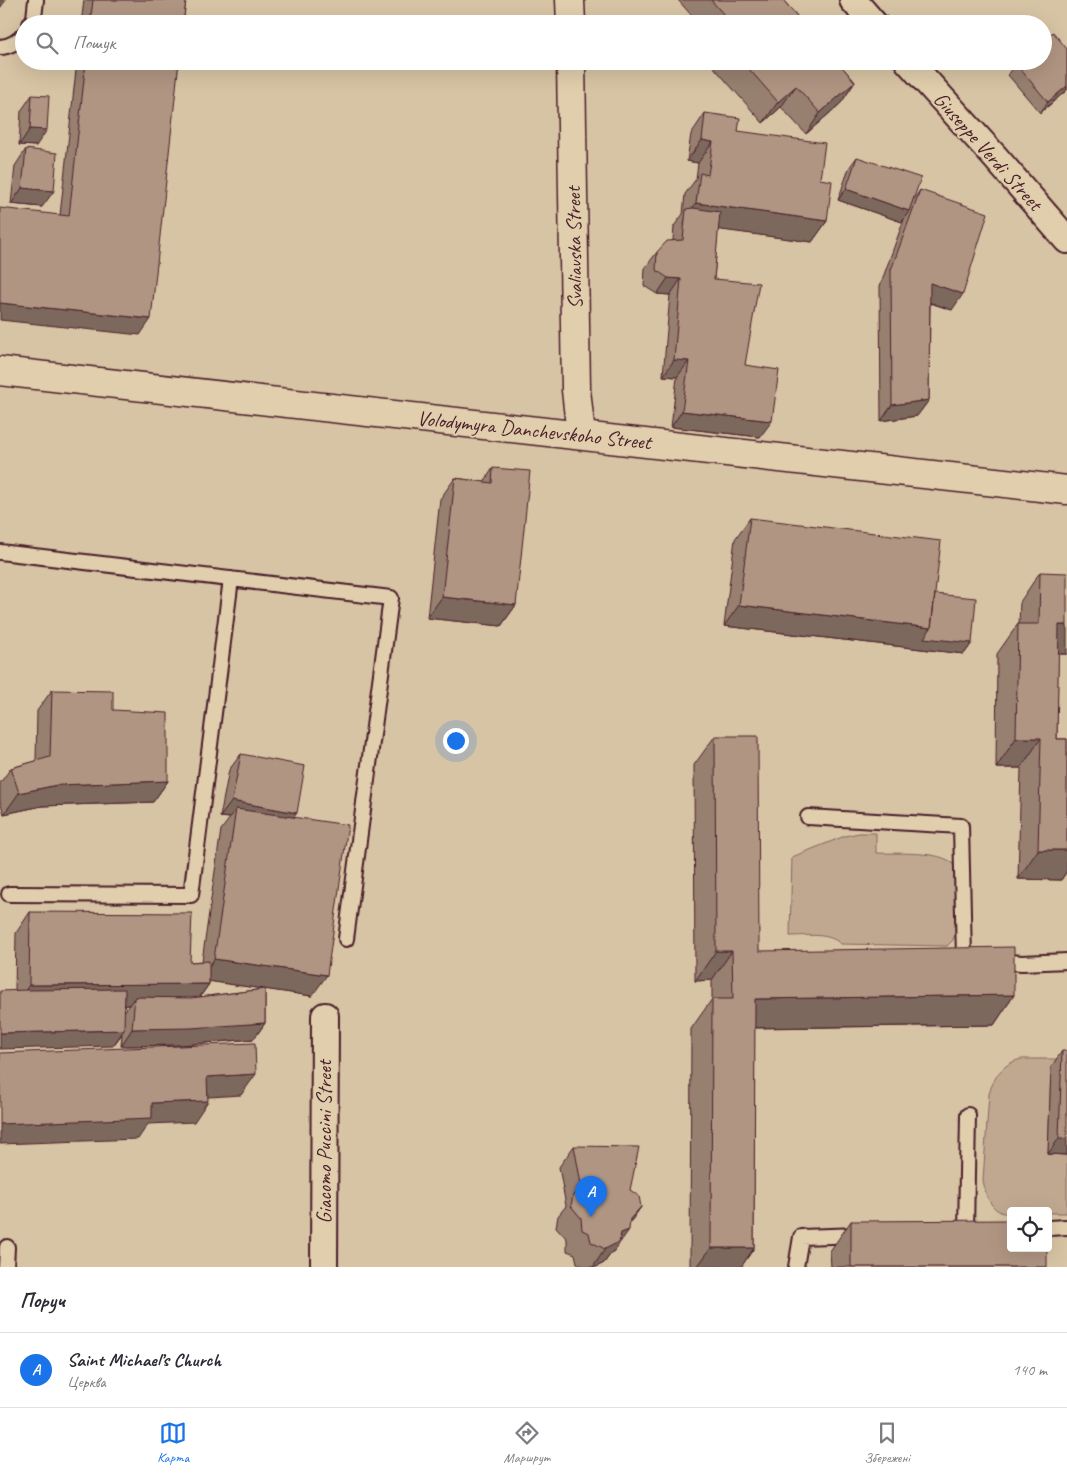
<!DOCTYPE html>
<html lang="uk">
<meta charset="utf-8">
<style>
:root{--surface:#fff;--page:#f2f2f3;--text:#2b2b33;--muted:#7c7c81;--line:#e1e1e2;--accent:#1a73e8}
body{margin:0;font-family:Caveat,sans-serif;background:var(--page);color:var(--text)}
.controls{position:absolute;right:15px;bottom:15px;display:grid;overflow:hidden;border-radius:5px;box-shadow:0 5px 20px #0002}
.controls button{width:45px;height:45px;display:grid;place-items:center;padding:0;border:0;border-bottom:1px solid var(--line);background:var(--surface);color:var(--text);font:25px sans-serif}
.you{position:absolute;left:455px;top:740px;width:18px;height:18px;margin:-12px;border:4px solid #fff;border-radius:50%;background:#1a73e8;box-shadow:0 0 0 8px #1a73e833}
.badge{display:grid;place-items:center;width:32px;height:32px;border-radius:50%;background:var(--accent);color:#fff;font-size:16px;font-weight:700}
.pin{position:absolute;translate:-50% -41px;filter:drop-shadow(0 1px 2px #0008)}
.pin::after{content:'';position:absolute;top:26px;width:18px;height:15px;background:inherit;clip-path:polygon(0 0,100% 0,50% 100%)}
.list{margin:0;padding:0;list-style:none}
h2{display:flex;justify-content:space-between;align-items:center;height:65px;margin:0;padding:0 20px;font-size:21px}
h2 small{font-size:16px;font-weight:400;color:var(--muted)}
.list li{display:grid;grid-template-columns:32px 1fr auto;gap:15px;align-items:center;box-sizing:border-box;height:75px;padding:0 20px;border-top:1px solid var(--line)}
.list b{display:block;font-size:19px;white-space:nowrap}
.list p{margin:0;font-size:16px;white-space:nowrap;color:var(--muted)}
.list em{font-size:16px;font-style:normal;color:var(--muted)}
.icon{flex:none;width:28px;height:28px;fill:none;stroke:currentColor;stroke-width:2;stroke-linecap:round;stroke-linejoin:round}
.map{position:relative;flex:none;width:1067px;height:1267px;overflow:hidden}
.search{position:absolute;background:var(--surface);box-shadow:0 5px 20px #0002;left:15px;right:15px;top:15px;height:55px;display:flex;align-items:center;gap:12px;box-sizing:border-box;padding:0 18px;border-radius:28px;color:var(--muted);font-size:19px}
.sheet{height:140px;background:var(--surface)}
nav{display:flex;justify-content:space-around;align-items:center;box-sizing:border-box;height:70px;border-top:1px solid var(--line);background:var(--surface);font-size:14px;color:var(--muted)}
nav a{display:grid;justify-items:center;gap:2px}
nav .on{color:var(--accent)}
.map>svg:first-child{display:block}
.green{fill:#c0a890;stroke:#85645e}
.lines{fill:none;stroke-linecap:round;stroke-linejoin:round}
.service-casing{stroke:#4a1f2b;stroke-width:18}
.minor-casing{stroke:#4a1f2b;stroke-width:30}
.tertiary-casing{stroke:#4a1f2b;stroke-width:31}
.service{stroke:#e0ceac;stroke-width:14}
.minor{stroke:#e0ceac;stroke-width:26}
.tertiary{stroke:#e0ceac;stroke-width:28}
.wall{fill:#978070;stroke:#4a1f2b;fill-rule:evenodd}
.shaded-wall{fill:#7b685b;stroke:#4a1f2b}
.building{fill:#b09582;stroke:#4a1f2b}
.labels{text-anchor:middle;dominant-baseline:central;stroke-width:4;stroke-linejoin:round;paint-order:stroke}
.street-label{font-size:21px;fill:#4a1f2b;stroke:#e0ceac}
</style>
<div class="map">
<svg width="1067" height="1267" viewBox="0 0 1067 1267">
<rect width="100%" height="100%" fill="#d7c4a4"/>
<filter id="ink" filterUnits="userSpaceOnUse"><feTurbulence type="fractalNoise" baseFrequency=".02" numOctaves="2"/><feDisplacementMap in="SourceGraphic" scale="10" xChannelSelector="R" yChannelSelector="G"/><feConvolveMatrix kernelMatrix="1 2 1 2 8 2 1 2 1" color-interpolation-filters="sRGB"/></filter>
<g filter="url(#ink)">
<!-- green -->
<path class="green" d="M 859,833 L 876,833 L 876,853 C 894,854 941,850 953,864 C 954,866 955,869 955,872 L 955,934 L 953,940 L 947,946 L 841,944 C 828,932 806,936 790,936 L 792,857 L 845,836 Z
M 1021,1059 L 1067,1059 L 1051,1067 L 1048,1154 L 1067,1155 L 1067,1213 L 1048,1213 L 1048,1211 L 1011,1211 L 1011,1214 C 991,1214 986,1196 983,1180 L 989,1094 C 994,1077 1002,1064 1021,1059 Z"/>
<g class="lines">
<defs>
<path id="service" d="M 30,24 L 34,18 L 36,0
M 0,47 C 9,47 19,41 24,34
M 0,552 L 391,598 L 346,939
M 808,817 L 961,826 L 964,958
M 9,894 L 191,895 L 231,579
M 995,961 L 1022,963 L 1067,961
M 1048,1228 L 1067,1227
M 959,1232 L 966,1231 L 968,1115
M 6,1267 L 7,1247
M 796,1267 L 801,1237 L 860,1235"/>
<path id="minor" d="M 853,0 L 874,24
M 908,61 L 995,157 L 1067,240
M 324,1267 L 325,1016"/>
<path id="tertiary" d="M 570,0 L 571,24
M 571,61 L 576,390 L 581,435
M 0,371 L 1067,490"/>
</defs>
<!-- service casing -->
<use href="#service" class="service-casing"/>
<!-- minor casing -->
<use href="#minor" class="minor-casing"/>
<!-- tertiary casing -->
<use href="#tertiary" class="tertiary-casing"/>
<!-- service -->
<use href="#service" class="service"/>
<!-- minor -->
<use href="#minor" class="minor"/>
<!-- tertiary -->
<use href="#tertiary" class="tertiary"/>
</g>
<!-- wall -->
<path class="wall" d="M 84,0 L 186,0 L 183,24 L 81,24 Z
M 678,0 L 783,0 L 804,24 L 699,24 Z
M 1067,49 L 1067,90 L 1040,113 L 1008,75 L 1016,64 Z
M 77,61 L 179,61 L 140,335 L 60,215 Z
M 714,61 L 837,61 L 855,82 L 841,103 L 806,134 L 781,107 L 763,123 L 711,64 Z
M 32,95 L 36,146 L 19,145 L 21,111 Z
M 705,113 L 738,131 L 820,179 L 827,221 L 812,242 L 718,229 L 714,279 L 745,365 L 760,437 L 671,427 L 677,377 L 663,376 L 670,295 L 657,294 L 644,286 L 645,268 L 657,252 L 673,240 L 674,226 L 683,214 L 685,194 L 696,179 L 698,163 L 687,161 L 691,134 Z
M 26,149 L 42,207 L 11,204 L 15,166 Z
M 857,157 L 914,199 L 920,190 L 952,310 L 930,303 L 929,400 L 917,416 L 881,421 L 880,286 L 904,219 L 902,222 L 838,200 L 849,168 Z
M 493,468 L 516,605 L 501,626 L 427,618 L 440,499 L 455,478 L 484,482 Z
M 750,518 L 935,594 L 972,643 L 964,654 L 724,626 L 735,539 Z
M 1040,572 L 1067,654 L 1058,654 L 1057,739 L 1067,739 L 1067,871 L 1061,880 L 1018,879 L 1021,768 L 996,768 L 997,654 L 1018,624 L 1019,624 L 1020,602 Z
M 52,690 L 168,781 L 153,802 L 42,806 L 4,814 L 0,801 L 0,783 L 11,768 L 36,761 L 37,711 Z
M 715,736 L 759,951 L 1014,995 L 994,1025 L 754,1028 L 754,1248 L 741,1267 L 690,1267 L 691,1029 L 712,999 L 712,980 L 695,981 L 694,765 Z
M 241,754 L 293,818 L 312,996 L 265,989 L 265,1023 L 254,1039 L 180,1045 L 121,1046 L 122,1034 L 113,1046 L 15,990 L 16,933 L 30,912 L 190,962 L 202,961 L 221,830 L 230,818 L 220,817 L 229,770 ZM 209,981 L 264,989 L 200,997 L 209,984 ZM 124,1005 L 129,1005 L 124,1012 Z
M 1062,1051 L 1067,1155 L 1048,1154 L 1051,1067 Z
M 574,1146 L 630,1190 L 641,1207 L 629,1224 L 614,1251 L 612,1252 L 604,1263 L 596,1267 L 585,1267 L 577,1263 L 575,1254 L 567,1251 L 567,1239 L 556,1227 L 558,1216 L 566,1206 L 559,1167 Z
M 851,1221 L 1047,1267 L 831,1267 L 830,1251 Z"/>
<!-- shaded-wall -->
<path class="shaded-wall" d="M 0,0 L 6,0 L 0,8 Z
M 855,82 L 841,103 L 806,134 L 820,113 Z
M 796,86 L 781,107 L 763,123 L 778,102 Z
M 1067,86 L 1067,90 L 1040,113 L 1048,102 Z
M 30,129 L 47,130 L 36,146 L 19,145 Z
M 702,140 L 713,142 L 698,163 L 687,161 Z
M 22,188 L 54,191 L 42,207 L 11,204 Z
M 846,189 L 909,211 L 902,222 L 838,200 Z
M 696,203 L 827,221 L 812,242 L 684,225 L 685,219 Z
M 668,278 L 681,279 L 670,295 L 657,294 Z
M 930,283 L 963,294 L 952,310 L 919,299 Z
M 0,303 L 151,319 L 140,335 L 0,320 Z
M 674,360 L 689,361 L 677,377 L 663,376 Z
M 929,400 L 917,416 L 881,421 L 892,405 Z
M 682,411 L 772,421 L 760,437 L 671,427 Z
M 442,597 L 516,605 L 501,626 L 427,618 Z
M 739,605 L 931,628 L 972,643 L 964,654 L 724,626 Z
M 1059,625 L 1067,625 L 1067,654 L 1038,654 Z
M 1016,738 L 1041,738 L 1021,768 L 996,768 Z
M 168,781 L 153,802 L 42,806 L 4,814 L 19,793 L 57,785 Z
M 232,801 L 297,813 L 285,829 L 236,809 L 230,818 L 220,817 Z
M 1038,850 L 1067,850 L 1067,871 L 1061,880 L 1018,879 Z
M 716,951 L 732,951 L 712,980 L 695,981 Z
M 214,959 L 327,975 L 312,996 L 200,980 Z
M 209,984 L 194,1005 L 135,997 L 129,1005 L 15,1006 L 29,985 Z
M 1014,995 L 994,1025 L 734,1028 L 755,999 Z
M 265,1023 L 254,1039 L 180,1045 L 121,1046 L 132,1029 Z
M 124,1030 L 113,1046 L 0,1049 L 0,1033 Z
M 256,1074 L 241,1095 L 193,1098 L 207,1077 Z
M 208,1101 L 194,1122 L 148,1124 L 138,1139 L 0,1144 L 0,1124 L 152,1103 Z
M 1059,1138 L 1067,1139 L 1067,1155 L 1048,1154 Z
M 641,1207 L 626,1228 L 630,1219 Z
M 629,1230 L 614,1251 L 612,1252 L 604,1263 L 596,1267 L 593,1267 L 605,1249 L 621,1233 Z
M 711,1248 L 754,1248 L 741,1267 L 697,1267 Z"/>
<!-- building -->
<path class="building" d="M 93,0 L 186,0 L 183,24 L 90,24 Z
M 711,0 L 783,0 L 804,24 L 732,24 Z
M 1053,32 L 1067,49 L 1067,86 L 1048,102 L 1016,64 L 1019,61 L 1043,61 L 1043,41 Z
M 86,61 L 179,61 L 151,319 L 0,303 L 0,208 L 69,216 Z
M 742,61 L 837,61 L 855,82 L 820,113 L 796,86 L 778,102 Z
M 32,95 L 49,96 L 47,130 L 30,129 Z
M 705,113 L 740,118 L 738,131 L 825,143 L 820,179 L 832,181 L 827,221 L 696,203 L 700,173 L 708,175 L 713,142 L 702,140 Z
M 26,149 L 57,153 L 54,191 L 22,188 Z
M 857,157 L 921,178 L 909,211 L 846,189 Z
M 920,190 L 988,213 L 963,294 L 930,283 L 929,400 L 892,405 L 891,270 Z
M 693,208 L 720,212 L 714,279 L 759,283 L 745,365 L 779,370 L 772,421 L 682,411 L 689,361 L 674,360 L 681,279 L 668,278 L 656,270 L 657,252 L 667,241 L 683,240 L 686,209 Z
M 493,468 L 530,471 L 516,605 L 442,597 L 455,478 L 492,483 Z
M 750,518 L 941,541 L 931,628 L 739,605 Z
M 1040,572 L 1067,573 L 1067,625 L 1059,625 L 1057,739 L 1067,739 L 1067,850 L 1038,850 L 1041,738 L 1016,738 L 1018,624 L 1039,624 Z
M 935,594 L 976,598 L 972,643 L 924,638 L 931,628 Z
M 52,690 L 113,691 L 113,710 L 168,713 L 168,781 L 57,785 L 19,793 L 11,768 L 50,757 Z
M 715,736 L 758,736 L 759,951 L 1014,947 L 1014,995 L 755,999 L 754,1248 L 711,1248 L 712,999 L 733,999 L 732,951 L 716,951 Z
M 241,754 L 305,766 L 297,813 L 232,801 Z
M 236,809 L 348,825 L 327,975 L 214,959 Z
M 30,912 L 192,913 L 190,962 L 209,961 L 209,984 L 29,985 Z
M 125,989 L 124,1030 L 0,1033 L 0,991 L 26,990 Z
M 265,989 L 265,1023 L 191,1028 L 132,1029 L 135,997 L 191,998 Z
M 255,1043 L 256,1074 L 207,1077 L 208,1101 L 152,1103 L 152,1118 L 0,1124 L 0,1053 Z
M 1062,1051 L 1067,1051 L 1067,1139 L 1059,1138 Z
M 574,1146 L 639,1147 L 630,1190 L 639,1196 L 641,1207 L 630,1219 L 629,1230 L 621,1233 L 619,1242 L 605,1249 L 591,1242 L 589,1233 L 582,1230 L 581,1218 L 571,1206 L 573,1195 L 582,1189 Z
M 1011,1220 L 1011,1248 L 1047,1248 L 1047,1267 L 851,1267 L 851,1221 Z"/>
</g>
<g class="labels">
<!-- street labels -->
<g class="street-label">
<text transform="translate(988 151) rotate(48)">Giuseppe Verdi Street</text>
<text transform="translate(574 248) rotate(-91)">Svaliavska Street</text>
<text transform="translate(534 430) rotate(6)">Volodymyra Danchevskoho Street</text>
<text transform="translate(324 1142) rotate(-90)">Giacomo Puccini Street</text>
</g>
</g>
</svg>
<div class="controls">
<button><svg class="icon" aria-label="locate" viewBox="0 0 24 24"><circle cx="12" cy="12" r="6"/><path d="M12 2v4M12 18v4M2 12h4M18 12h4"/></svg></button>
</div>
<div class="you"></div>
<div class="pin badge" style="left:591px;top:1217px">A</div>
<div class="search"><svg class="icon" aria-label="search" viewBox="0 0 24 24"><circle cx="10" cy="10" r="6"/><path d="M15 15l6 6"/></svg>Пошук</div>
</div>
<section class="sheet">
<h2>Поруч<small></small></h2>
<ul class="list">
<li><span class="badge">A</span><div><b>Saint Michael’s Church</b><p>Церква</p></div><em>140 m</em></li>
</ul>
</section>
<nav>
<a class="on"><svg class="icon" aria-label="map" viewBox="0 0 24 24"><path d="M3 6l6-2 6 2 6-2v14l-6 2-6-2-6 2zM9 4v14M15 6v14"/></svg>Карта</a>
<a><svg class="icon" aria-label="directions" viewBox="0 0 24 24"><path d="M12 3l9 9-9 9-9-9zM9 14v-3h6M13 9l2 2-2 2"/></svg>Маршрут</a>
<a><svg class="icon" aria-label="saved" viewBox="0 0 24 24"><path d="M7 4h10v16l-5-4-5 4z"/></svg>Збережені</a>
</nav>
